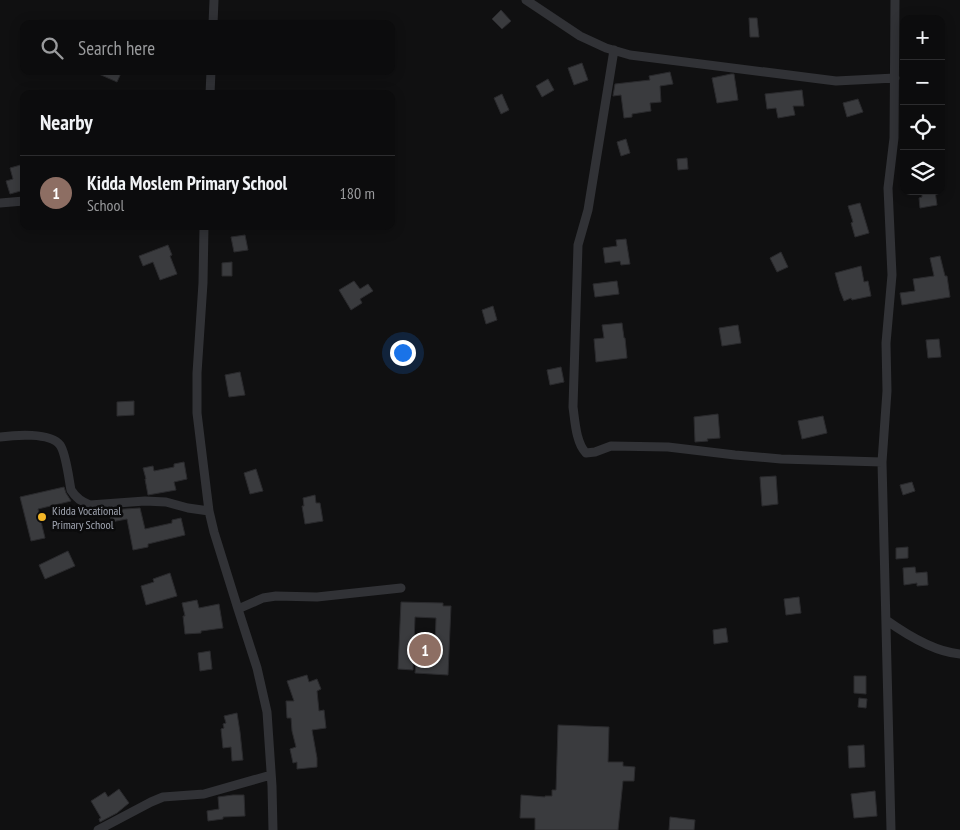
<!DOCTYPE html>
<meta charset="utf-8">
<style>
:root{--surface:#0c0c0d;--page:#151516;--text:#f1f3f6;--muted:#9a9b9d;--line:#2c2c2e;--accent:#b45309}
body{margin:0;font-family:"PT Sans Narrow",sans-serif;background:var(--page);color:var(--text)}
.controls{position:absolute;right:15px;top:15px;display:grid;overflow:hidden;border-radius:10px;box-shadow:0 2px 12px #0003}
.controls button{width:45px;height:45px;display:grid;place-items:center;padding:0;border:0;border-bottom:1px solid var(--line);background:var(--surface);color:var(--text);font:25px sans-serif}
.you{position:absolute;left:402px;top:352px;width:18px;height:18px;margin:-12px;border:4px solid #fff;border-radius:50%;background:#1a73e8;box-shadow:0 0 0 8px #1a73e833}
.badge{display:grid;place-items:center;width:32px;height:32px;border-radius:50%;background:var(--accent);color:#fff;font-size:16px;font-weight:700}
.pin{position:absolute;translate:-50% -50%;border:2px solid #fff;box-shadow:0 1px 5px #0006}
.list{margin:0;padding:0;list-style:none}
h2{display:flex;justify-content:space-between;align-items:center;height:65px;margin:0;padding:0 20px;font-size:21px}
h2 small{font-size:16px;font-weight:400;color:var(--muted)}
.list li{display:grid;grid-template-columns:32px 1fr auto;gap:15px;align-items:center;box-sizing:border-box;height:75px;padding:0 20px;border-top:1px solid var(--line)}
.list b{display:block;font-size:19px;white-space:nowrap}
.list p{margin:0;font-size:16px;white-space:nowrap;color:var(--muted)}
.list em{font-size:16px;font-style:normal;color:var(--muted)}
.icon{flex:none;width:28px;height:28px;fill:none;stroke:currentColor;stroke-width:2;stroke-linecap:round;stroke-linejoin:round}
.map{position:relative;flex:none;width:960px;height:830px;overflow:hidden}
.search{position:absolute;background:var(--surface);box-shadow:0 2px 12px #0003;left:20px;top:20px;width:375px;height:55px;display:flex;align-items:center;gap:12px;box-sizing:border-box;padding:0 18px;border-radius:10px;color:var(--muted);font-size:19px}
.panel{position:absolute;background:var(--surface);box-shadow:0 2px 12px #0003;left:20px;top:90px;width:375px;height:140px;border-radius:10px}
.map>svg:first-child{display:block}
.building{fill:#3a3b3e;stroke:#2a2a2d}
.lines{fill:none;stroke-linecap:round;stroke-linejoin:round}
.street{stroke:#313236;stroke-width:9}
.poi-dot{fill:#f3b627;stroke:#0b0b0c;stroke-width:2}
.labels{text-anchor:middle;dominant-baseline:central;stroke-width:5;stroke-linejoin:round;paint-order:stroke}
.poi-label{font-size:12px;fill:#a1a6b2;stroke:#0b0b0c;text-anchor:start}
</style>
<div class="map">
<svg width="960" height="830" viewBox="0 0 960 830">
<rect width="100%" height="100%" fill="#101011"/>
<!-- building -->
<path class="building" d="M 501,10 L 511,21 L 502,29 L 492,19 Z
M 749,18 L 757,18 L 759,37 L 750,37 Z
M 582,63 L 588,80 L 574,85 L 568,68 Z
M 92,71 L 122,71 L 117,82 Z
M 670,72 L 673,84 L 660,86 L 661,102 L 650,103 L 651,111 L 632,114 L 632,117 L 624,118 L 621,95 L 613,96 L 615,84 L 650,80 L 649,76 Z
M 731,74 L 734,74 L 738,100 L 717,103 L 712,78 Z
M 548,79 L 554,90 L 542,97 L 536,86 Z
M 802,90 L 804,106 L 793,106 L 795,115 L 778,118 L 776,108 L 767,109 L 765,94 Z
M 502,94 L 509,110 L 501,114 L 494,98 Z
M 858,99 L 863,112 L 847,117 L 843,103 Z
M 626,139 L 630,153 L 621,156 L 617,142 Z
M 687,158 L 688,169 L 678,170 L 677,159 Z
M 24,164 L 24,190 L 10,194 L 6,181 L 13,179 L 10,168 Z
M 922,191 L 935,191 L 937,205 L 920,208 L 919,198 L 922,197 Z
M 860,203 L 869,233 L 855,237 L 851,223 L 853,222 L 848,206 Z
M 245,235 L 248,250 L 234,252 L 231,237 Z
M 626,239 L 630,264 L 621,265 L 620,261 L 605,263 L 603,248 L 617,246 L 616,240 Z
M 168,245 L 172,255 L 170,256 L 177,274 L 160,280 L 153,262 L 143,266 L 139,256 Z
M 781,252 L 788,267 L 777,272 L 770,258 Z
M 940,256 L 945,276 L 947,276 L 950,297 L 902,305 L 900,293 L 915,291 L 913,279 L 934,276 L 930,258 Z
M 232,262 L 232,276 L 222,276 L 222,263 Z
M 861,266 L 864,282 L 868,281 L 871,296 L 852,300 L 851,298 L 844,301 L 840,291 L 835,273 Z
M 354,281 L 360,289 L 368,284 L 373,291 L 360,299 L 362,303 L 351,310 L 339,290 Z
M 617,281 L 619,294 L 595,297 L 593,284 Z
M 493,306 L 497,320 L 486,324 L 482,310 Z
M 622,323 L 624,338 L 625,338 L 627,358 L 596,362 L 594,339 L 604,338 L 602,325 Z
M 738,325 L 741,343 L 722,346 L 719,328 Z
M 939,339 L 941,357 L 928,358 L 926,340 Z
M 561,367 L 564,382 L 550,385 L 547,370 Z
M 240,372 L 245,395 L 229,397 L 225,375 Z
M 134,401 L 134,415 L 117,416 L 117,402 Z
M 718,414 L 720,438 L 707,439 L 708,441 L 695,442 L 694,417 Z
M 823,416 L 827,433 L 802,439 L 798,421 Z
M 184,462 L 187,479 L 174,482 L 176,490 L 148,495 L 145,479 L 146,479 L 143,468 L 153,466 L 154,471 L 174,467 L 174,464 Z
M 256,469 L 263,491 L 250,494 L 244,473 Z
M 776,476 L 778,504 L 762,506 L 760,477 Z
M 912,482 L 915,491 L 903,495 L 900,485 Z
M 64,487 L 66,493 L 71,501 L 38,509 L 45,538 L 31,541 L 20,497 Z
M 315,495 L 316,503 L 320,503 L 323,521 L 305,524 L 302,506 L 304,506 L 303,498 Z
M 140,508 L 145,529 L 172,523 L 172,520 L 181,518 L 185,535 L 148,544 L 148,547 L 133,550 L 127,519 L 111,522 L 109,510 Z
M 908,547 L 908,558 L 896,559 L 896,548 Z
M 68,551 L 75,566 L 45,579 L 39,565 Z
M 915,567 L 916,573 L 927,572 L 928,585 L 917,586 L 917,583 L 904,585 L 903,568 Z
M 170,573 L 177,596 L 146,605 L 141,586 L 154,582 L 153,579 Z
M 799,597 L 801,613 L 786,615 L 784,599 Z
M 197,600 L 199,608 L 219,604 L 223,628 L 201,631 L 201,633 L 185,634 L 183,616 L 185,616 L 182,603 Z
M 401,602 L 443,603 L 443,606 L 451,606 L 448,675 L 415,673 L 416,663 L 432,664 L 433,652 L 435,652 L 436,618 L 415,617 L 413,670 L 398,669 Z
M 726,628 L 728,642 L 714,644 L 713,630 Z
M 210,651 L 212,669 L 200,671 L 198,653 Z
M 307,675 L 309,682 L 317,679 L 321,689 L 317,691 L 319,711 L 324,710 L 326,728 L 312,730 L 317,758 L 317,767 L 297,769 L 297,762 L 293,763 L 290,749 L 296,747 L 292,731 L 291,718 L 287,718 L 286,701 L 294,701 L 287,681 Z
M 854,676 L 866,676 L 866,694 L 854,693 Z
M 859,698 L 867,699 L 866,708 L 858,707 Z
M 237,713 L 240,732 L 243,760 L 232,761 L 231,747 L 223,748 L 221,729 L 224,728 L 223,724 L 226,723 L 224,716 Z
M 558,725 L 609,727 L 608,762 L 623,762 L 623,766 L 635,767 L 634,781 L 623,781 L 618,830 L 535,830 L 535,818 L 520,818 L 521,795 L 545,797 L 545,796 L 552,796 L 552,790 L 556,790 Z
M 864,745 L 865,767 L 849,768 L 848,746 Z
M 119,789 L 129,803 L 117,813 L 100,822 L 99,819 L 101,818 L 91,801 L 105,792 L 108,797 Z
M 875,791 L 877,816 L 854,818 L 851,794 Z
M 233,795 L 244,795 L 245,816 L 223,817 L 223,819 L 208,821 L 207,811 L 219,809 L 218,797 Z
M 670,817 L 695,820 L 694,830 L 669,830 Z"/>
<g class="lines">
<!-- street -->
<path class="street" d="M 526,0 L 580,36 L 606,48 L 630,55 L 836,81 L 895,78
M 213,24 L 214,0
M 614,50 L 588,210 L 578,245 L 573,407 C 575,421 576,443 586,453 L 595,452 L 611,446 L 668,447 L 735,455 L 781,459 L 882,462
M 210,94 L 211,71
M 0,203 L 24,201
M 204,226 L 203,283 L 197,373 L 197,413 L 209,511 L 214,532 L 238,609 L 257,668 L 267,712 L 272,786 L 273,830
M 0,437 C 15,435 50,432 60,445 C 66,453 69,480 71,490 C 76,498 81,502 90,505 L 145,501 L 166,502 L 188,508 L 209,511
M 238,609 L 263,598 L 276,596 L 317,597 L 401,588
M 886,620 C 907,635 935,652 960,654
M 98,830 L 151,802 L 163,797 L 204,794 L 271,775
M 891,830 L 882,462 L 887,391 L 886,343 L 892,275 L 888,188 L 894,138 L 895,0"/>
</g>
<!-- markers -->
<circle class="poi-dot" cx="42" cy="517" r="5"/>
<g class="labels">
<!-- poi labels -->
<g class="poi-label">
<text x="52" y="510">Kidda Vocational<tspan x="52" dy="14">Primary School</tspan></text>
</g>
</g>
</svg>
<div class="controls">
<button>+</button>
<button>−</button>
<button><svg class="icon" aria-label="locate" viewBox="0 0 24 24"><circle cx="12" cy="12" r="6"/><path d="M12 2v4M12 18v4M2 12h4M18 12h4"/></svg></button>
<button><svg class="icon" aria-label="layers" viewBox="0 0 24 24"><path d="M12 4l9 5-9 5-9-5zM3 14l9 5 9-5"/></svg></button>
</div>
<div class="you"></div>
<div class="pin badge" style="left:425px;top:650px;background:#8d6e63">1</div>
<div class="search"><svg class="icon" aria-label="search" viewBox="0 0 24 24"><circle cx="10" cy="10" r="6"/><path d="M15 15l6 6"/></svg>Search here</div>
<section class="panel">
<h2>Nearby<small></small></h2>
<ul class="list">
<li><span class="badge" style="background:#8d6e63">1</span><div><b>Kidda Moslem Primary School</b><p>School</p></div><em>180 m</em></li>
</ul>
</section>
</div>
